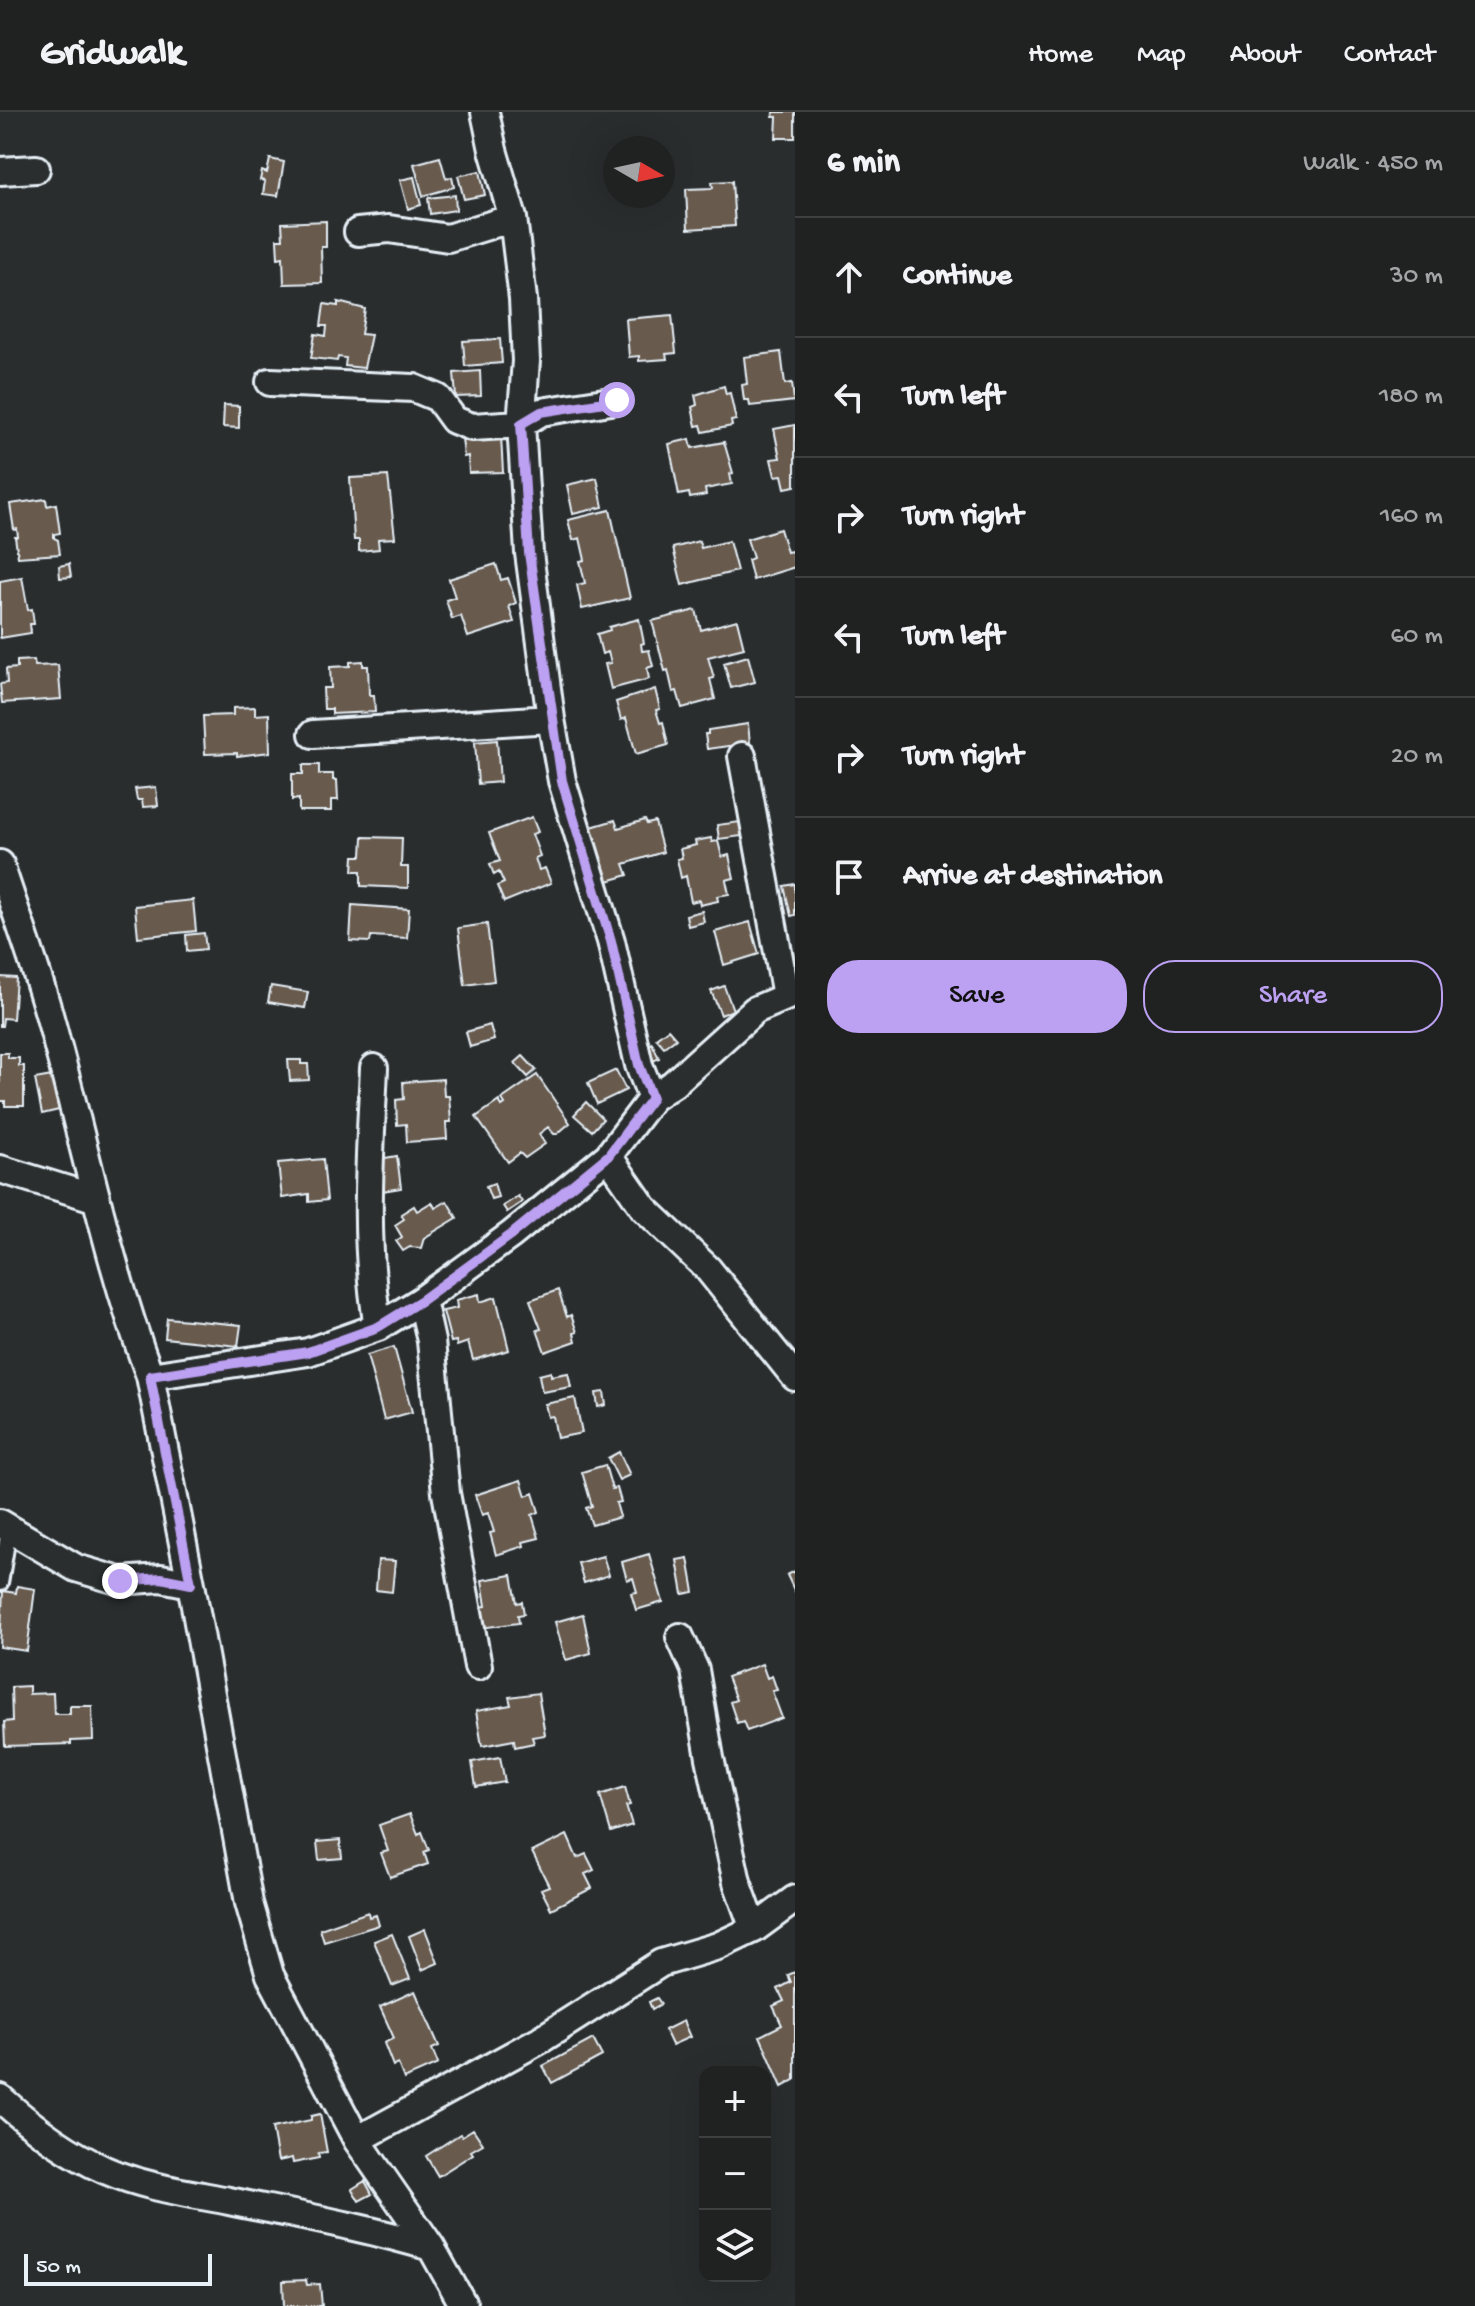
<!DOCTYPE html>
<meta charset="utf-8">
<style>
:root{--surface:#202222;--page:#282a2a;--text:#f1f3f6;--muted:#a2a4a5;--line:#3d3f40;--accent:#bca0f2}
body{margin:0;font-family:"Gochi Hand",sans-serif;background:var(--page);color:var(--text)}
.controls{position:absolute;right:24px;bottom:24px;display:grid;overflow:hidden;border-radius:16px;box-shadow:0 8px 32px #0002}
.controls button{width:72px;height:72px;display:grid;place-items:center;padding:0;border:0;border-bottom:2px solid var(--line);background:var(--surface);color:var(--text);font:40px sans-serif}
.compass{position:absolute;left:603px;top:24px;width:72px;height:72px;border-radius:50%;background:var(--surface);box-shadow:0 8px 32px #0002;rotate:99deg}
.scale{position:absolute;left:24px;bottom:20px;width:188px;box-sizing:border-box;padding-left:8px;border:4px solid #e8f1f8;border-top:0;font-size:22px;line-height:28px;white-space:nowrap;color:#e8f1f8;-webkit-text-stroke:6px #2a2d2e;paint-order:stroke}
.stop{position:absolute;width:24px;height:24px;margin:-18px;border:6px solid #bca0f2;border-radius:50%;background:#fff}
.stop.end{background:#bca0f2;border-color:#fff;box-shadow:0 2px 8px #0008}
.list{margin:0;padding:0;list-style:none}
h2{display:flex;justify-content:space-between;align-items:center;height:104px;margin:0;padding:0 32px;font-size:34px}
h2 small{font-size:26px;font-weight:400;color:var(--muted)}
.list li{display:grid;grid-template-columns:52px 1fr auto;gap:24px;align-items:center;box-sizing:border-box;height:120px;padding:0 32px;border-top:2px solid var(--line)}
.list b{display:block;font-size:30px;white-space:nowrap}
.list em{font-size:26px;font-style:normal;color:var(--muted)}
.actions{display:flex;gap:16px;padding:24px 32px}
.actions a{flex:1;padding:18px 0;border:2px solid var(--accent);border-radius:32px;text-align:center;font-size:28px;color:var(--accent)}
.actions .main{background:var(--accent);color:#111}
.icon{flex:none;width:44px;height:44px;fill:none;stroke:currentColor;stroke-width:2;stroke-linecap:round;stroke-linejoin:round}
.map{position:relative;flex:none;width:795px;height:2194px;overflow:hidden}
header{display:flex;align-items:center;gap:48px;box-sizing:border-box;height:112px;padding:0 40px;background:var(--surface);border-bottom:2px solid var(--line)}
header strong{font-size:38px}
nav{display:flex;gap:44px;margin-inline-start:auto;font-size:28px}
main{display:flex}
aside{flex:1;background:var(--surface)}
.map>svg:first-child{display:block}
.building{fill:#675a4e;stroke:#e8f1f8;stroke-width:2}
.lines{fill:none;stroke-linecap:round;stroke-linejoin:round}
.lane-casing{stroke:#e8f1f8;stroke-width:20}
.street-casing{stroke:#e8f1f8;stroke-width:32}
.lane{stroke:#2a2d2e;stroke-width:14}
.street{stroke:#2a2d2e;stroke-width:26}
.route{stroke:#bca0f2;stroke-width:10}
</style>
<header>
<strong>Gridwalk</strong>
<nav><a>Home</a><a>Map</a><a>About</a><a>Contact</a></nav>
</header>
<main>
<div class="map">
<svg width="795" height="2194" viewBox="0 0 795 2194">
<rect width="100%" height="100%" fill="#2a2d2e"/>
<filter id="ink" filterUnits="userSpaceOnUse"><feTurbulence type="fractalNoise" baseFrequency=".0125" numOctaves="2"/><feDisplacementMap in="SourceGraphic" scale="16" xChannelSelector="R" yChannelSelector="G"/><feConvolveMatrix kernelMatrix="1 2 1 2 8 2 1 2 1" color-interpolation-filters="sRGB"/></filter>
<g filter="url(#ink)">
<!-- building -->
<path class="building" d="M 774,0 L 795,0 L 795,26 L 776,26 L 777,5 L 773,5 Z
M 440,45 L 446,66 L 452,65 L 454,75 L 423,84 L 414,52 Z
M 270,47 L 284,50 L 278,84 L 263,82 L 265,69 L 260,68 L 262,59 L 267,61 Z
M 480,59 L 485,83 L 464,87 L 458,64 Z
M 414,65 L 421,93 L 408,97 L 400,68 Z
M 732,69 L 735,114 L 688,117 L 686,77 L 713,76 L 712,70 Z
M 455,83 L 456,98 L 430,102 L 428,86 Z
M 326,109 L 326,135 L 321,135 L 322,171 L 284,172 L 283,145 L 278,146 L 277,127 L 283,127 L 282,111 Z
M 338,190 L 365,197 L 361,222 L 371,223 L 364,256 L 345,254 L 346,246 L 338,245 L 337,249 L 311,246 L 315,222 L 326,224 L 327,214 L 321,214 L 324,192 L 338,194 Z
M 672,203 L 676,241 L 666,242 L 667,247 L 639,249 L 639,244 L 629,245 L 626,207 Z
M 500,227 L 502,251 L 465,254 L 463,229 Z
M 781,240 L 785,272 L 792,271 L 794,289 L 750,294 L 749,288 L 744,288 L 742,273 L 747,272 L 744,245 Z
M 480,259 L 481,284 L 456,285 L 454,261 Z
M 724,274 L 726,282 L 730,281 L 736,308 L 731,309 L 732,314 L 703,320 L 701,313 L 696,314 L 692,295 L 697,293 L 695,283 Z
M 224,293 L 239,294 L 239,316 L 223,315 Z
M 795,313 L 795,374 L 785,376 L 782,363 L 775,364 L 771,347 L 780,346 L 774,317 Z
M 501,324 L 503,360 L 469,361 L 468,344 L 464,345 L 462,326 Z
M 690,327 L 692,336 L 724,330 L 733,361 L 730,362 L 732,372 L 705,377 L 706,383 L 690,386 L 689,381 L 679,383 L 669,332 Z
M 388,364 L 395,426 L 378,427 L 379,437 L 359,439 L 359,428 L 354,428 L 350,366 Z
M 597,366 L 603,395 L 573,402 L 567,373 Z
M 46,387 L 47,394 L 56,392 L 60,421 L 54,422 L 54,426 L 58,428 L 60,442 L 18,445 L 15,425 L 18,425 L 17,417 L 14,418 L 10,392 Z
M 610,398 L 630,486 L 582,497 L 577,473 L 585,471 L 580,449 L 585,448 L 580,426 L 573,428 L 568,408 Z
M 780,417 L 787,440 L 792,439 L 795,455 L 753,468 L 748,448 L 753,446 L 747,427 Z
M 699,429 L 701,436 L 729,429 L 737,459 L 682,473 L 673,436 Z
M 69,452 L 71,465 L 60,466 L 59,454 Z
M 496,452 L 501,468 L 508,466 L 516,491 L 509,494 L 514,510 L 468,525 L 461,504 L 452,507 L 446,488 L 455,485 L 449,467 Z
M 22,465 L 28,498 L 32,497 L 34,512 L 30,512 L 31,521 L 0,526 L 0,469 Z
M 696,498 L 701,518 L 737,508 L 744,536 L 708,545 L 714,566 L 710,567 L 715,587 L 682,596 L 677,579 L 673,580 L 668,558 L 665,559 L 652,509 Z
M 639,507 L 644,531 L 641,532 L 642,539 L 649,538 L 653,554 L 647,556 L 649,567 L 611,577 L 605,552 L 611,551 L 608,540 L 602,542 L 597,522 L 610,518 L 609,515 Z
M 748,544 L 755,570 L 731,576 L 724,551 Z
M 34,548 L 35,554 L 58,553 L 61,587 L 2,591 L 0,572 L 7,571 L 6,557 L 17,556 L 17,549 Z
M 363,549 L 363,554 L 368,554 L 369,583 L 374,583 L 375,600 L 332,602 L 332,597 L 324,597 L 323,576 L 331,576 L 330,555 L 350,554 L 350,550 Z
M 655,577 L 660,597 L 656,598 L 660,611 L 663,610 L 668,633 L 636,642 L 626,606 L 621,608 L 616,590 Z
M 255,595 L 255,603 L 269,602 L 270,640 L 237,644 L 237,641 L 205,642 L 203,604 L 233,603 L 233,596 Z
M 748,612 L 750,631 L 707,637 L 705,622 L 708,622 L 708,618 Z
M 497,628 L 500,670 L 478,672 L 475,630 Z
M 303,653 L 319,653 L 319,662 L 333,662 L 333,668 L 337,668 L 338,688 L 331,688 L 331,699 L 299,699 L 299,687 L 292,688 L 292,662 L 303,662 Z
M 156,675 L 158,694 L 143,695 L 142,688 L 137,688 L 135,677 Z
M 532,705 L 538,720 L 532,722 L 540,744 L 535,746 L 539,758 L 545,756 L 551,771 L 504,790 L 497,774 L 504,771 L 499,760 L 494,763 L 490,752 L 500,749 L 489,721 Z
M 615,708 L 618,716 L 645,708 L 647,712 L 655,710 L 663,740 L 624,752 L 628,763 L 604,770 L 588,716 Z
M 740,710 L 742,724 L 719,727 L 717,713 Z
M 363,725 L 402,726 L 401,755 L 408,755 L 408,776 L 361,774 L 361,759 L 353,759 L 354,744 L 362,744 Z
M 711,726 L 712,730 L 718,729 L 722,745 L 729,743 L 734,766 L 726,768 L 729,782 L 717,784 L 718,789 L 700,793 L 699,788 L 691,790 L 686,764 L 681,766 L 677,747 L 682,746 L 680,737 L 696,733 L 695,729 Z
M 795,772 L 795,803 L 791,804 L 784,774 Z
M 193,788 L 196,819 L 138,825 L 135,794 Z
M 352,793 L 409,797 L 407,826 L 371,824 L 370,830 L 350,829 Z
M 702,799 L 704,810 L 688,814 L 686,803 Z
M 750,810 L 759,842 L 724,853 L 715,820 Z
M 487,812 L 494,869 L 465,873 L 458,816 Z
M 204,821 L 206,837 L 187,839 L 186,823 Z
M 0,865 L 16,866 L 13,907 L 3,906 L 2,914 L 0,914 Z
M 271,874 L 308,880 L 305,896 L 268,890 Z
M 724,874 L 733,898 L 721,903 L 711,879 Z
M 490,913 L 494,928 L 470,935 L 466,920 Z
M 668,917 L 676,926 L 664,935 L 656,926 Z
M 652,931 L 659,946 L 647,952 L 641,937 Z
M 0,941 L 8,941 L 8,946 L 19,946 L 19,954 L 24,954 L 24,994 L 5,994 L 5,989 L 0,989 Z
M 523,944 L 536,958 L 528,965 L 515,951 Z
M 288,948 L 301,948 L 301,952 L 308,952 L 309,968 L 290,969 Z
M 616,958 L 626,978 L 597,992 L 588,971 Z
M 537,963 L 570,1011 L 557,1022 L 554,1022 L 548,1015 L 539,1022 L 545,1032 L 525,1046 L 520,1041 L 508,1050 L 476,1005 L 499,989 L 502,994 L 505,992 L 502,987 Z
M 52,964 L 59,998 L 42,1002 L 35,967 Z
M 443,967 L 444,984 L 449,984 L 451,1010 L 446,1010 L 447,1027 L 407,1030 L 406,1012 L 397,1013 L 396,988 L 404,987 L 403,970 Z
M 586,990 L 603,1007 L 592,1019 L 574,1003 Z
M 397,1044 L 401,1076 L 382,1079 L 379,1047 Z
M 323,1047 L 327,1088 L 309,1090 L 309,1082 L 282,1086 L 278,1051 Z
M 494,1071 L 498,1085 L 491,1087 L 486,1074 Z
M 518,1084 L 522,1090 L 507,1100 L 503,1094 Z
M 447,1089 L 457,1106 L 424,1126 L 421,1136 L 410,1135 L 403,1139 L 396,1129 L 402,1125 L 395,1113 L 404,1107 L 401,1102 L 414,1094 L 417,1099 L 432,1090 L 435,1096 Z
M 558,1178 L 567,1205 L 571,1203 L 577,1220 L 574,1221 L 576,1229 L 545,1240 L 537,1218 L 541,1217 L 530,1188 Z
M 479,1182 L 480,1190 L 496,1185 L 509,1238 L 473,1248 L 468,1230 L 457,1234 L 456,1229 L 451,1230 L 443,1199 L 457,1196 L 456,1188 Z
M 167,1206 L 241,1213 L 238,1234 L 165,1226 Z
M 394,1235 L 412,1300 L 384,1308 L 367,1243 Z
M 551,1260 L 551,1264 L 568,1261 L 571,1275 L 542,1280 L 539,1263 Z
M 604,1280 L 606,1293 L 598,1295 L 596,1281 Z
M 575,1286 L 582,1321 L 557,1326 L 553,1304 L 548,1305 L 545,1292 Z
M 619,1340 L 630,1363 L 619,1368 L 608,1346 Z
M 605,1353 L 612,1377 L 617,1376 L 621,1390 L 616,1391 L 620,1405 L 592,1413 L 586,1396 L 592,1394 L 582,1360 Z
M 521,1368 L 526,1384 L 533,1381 L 539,1400 L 532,1403 L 539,1426 L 523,1430 L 524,1434 L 496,1443 L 490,1421 L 494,1420 L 488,1401 L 482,1403 L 475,1383 Z
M 649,1442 L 663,1490 L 636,1498 L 631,1481 L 637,1480 L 633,1466 L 627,1468 L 622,1450 Z
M 603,1444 L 609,1463 L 584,1471 L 578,1451 Z
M 688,1446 L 694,1480 L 683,1482 L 677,1448 Z
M 378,1448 L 395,1449 L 392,1480 L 376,1478 Z
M 795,1459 L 795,1480 L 787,1463 Z
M 512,1463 L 517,1491 L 522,1490 L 524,1502 L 518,1503 L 519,1511 L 480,1516 L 477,1495 L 486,1494 L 482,1468 Z
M 17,1474 L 35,1477 L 27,1539 L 0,1535 L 3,1479 L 16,1481 Z
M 583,1502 L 591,1541 L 566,1548 L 555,1510 Z
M 762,1552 L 767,1566 L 772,1564 L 777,1578 L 772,1579 L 782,1606 L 747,1619 L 743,1609 L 737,1611 L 730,1590 L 736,1588 L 727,1565 Z
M 29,1574 L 29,1582 L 53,1581 L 54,1602 L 70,1602 L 70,1594 L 92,1594 L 93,1628 L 71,1629 L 71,1632 L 5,1634 L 4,1610 L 12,1609 L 11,1575 Z
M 538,1581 L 545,1623 L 532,1625 L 534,1631 L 515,1635 L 514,1628 L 482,1634 L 476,1599 L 511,1593 L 509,1585 Z
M 500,1645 L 505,1670 L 476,1675 L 472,1650 Z
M 625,1675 L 630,1693 L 626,1694 L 632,1713 L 611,1720 L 600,1683 Z
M 410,1702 L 418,1722 L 422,1720 L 429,1738 L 424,1740 L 428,1752 L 390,1765 L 381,1741 L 388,1739 L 379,1713 Z
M 567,1723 L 577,1746 L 586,1742 L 594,1758 L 585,1762 L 592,1776 L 551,1797 L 541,1777 L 549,1774 L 532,1740 Z
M 340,1728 L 342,1746 L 319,1748 L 317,1730 Z
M 368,1800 L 369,1805 L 376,1803 L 379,1813 L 324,1830 L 320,1817 Z
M 425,1817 L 438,1851 L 422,1858 L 409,1824 Z
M 392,1822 L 410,1867 L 392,1874 L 374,1829 Z
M 795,1860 L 795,1968 L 782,1975 L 760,1924 L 782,1913 L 773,1894 L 784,1889 L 778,1877 L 791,1870 L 788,1863 Z
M 415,1879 L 439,1934 L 432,1937 L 438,1952 L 404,1967 L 398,1952 L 393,1954 L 384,1931 L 394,1926 L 380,1895 Z
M 657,1886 L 661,1892 L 652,1897 L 649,1890 Z
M 683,1909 L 690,1925 L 672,1933 L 665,1918 Z
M 593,1927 L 602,1944 L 552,1971 L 543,1954 Z
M 320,2002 L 327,2040 L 318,2041 L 319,2046 L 293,2051 L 292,2046 L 278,2049 L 272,2016 L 311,2008 L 311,2004 Z
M 473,2017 L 483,2032 L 471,2039 L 473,2042 L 438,2064 L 426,2044 L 460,2022 L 462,2024 Z
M 365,2069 L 372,2082 L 359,2089 L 352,2077 Z
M 306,2168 L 307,2173 L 320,2172 L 322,2194 L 284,2194 L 283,2169 Z"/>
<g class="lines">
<defs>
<path id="lane" d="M 0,1471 L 9,1418"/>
<path id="street" d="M 485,0 L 493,38 L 513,106 L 523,187 L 526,249 L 521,312 L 529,441 L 551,607 L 562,669 L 611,829 L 639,953 L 652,986
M 0,59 L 36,57
M 358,120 L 389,117 L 448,126 L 513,106
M 270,270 L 414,276 L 438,286 L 454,308 L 472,315 L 521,312 L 541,300 L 617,288
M 313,622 L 551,607
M 742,644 L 786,884
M 0,752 C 16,802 35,852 49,902 C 83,1023 106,1146 150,1264
M 374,956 C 370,1044 363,1127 378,1215
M 608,1044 L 644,1096 L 708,1157 L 795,1265
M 0,1057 L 94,1086
M 422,1188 L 431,1229 L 446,1381 L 478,1554
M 0,1411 L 76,1456 L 120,1469 L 161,1466 L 191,1472
M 680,1525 L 695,1558 L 710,1646 L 737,1770 L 754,1817
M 0,1986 C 32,2015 65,2040 105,2058 C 144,2075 188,2081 229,2089 C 297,2103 364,2115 431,2135
M 357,2028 L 540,1928 L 661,1851 L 718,1834 L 754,1817 L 795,1787
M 464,2194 L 431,2135 L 357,2028 L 270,1863 L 249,1791 L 191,1472 L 150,1264 L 308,1240 L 378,1215 L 422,1188 L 511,1123 L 608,1044 L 652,986 L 673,972 L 755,898 L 795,881"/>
</defs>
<!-- lane casing -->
<use href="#lane" class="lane-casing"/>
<!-- street casing -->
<use href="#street" class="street-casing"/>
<!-- lane -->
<use href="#lane" class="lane"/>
<!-- street -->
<use href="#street" class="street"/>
</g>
</g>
<g class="lines" filter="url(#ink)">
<!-- route -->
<path class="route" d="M 120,1469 L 161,1466 L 191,1472 L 150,1264 L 308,1240 L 378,1215 L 422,1188 L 511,1123 L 608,1044 L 652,986 L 639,953 L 611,829 L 562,669 L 529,441 L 521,312 L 541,300 L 617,288"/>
</g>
</svg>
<div class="controls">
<button>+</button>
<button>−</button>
<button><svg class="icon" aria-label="layers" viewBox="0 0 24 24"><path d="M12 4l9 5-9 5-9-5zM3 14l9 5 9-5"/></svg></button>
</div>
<svg class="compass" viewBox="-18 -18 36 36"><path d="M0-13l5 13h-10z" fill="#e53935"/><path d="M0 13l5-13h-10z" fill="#a2a4a5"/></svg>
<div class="scale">50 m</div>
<div class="stop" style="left:617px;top:288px"></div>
<div class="stop end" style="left:120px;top:1469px"></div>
</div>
<aside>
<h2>6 min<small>Walk · 450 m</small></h2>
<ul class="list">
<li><svg class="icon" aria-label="ahead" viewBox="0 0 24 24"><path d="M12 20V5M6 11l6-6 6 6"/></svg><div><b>Continue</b></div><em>30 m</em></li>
<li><svg class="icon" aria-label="left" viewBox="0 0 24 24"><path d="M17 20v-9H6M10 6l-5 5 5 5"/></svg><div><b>Turn left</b></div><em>180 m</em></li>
<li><svg class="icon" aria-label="right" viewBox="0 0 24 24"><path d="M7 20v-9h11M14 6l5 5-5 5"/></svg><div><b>Turn right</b></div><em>160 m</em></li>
<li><svg class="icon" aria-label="left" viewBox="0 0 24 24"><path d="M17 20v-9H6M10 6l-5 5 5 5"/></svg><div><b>Turn left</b></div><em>60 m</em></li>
<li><svg class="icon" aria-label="right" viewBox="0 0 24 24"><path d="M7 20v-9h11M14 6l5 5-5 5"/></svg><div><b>Turn right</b></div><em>20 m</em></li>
<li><svg class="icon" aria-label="arrive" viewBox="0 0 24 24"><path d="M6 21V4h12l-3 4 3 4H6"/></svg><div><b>Arrive at destination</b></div></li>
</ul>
<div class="actions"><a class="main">Save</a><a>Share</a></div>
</aside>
</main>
